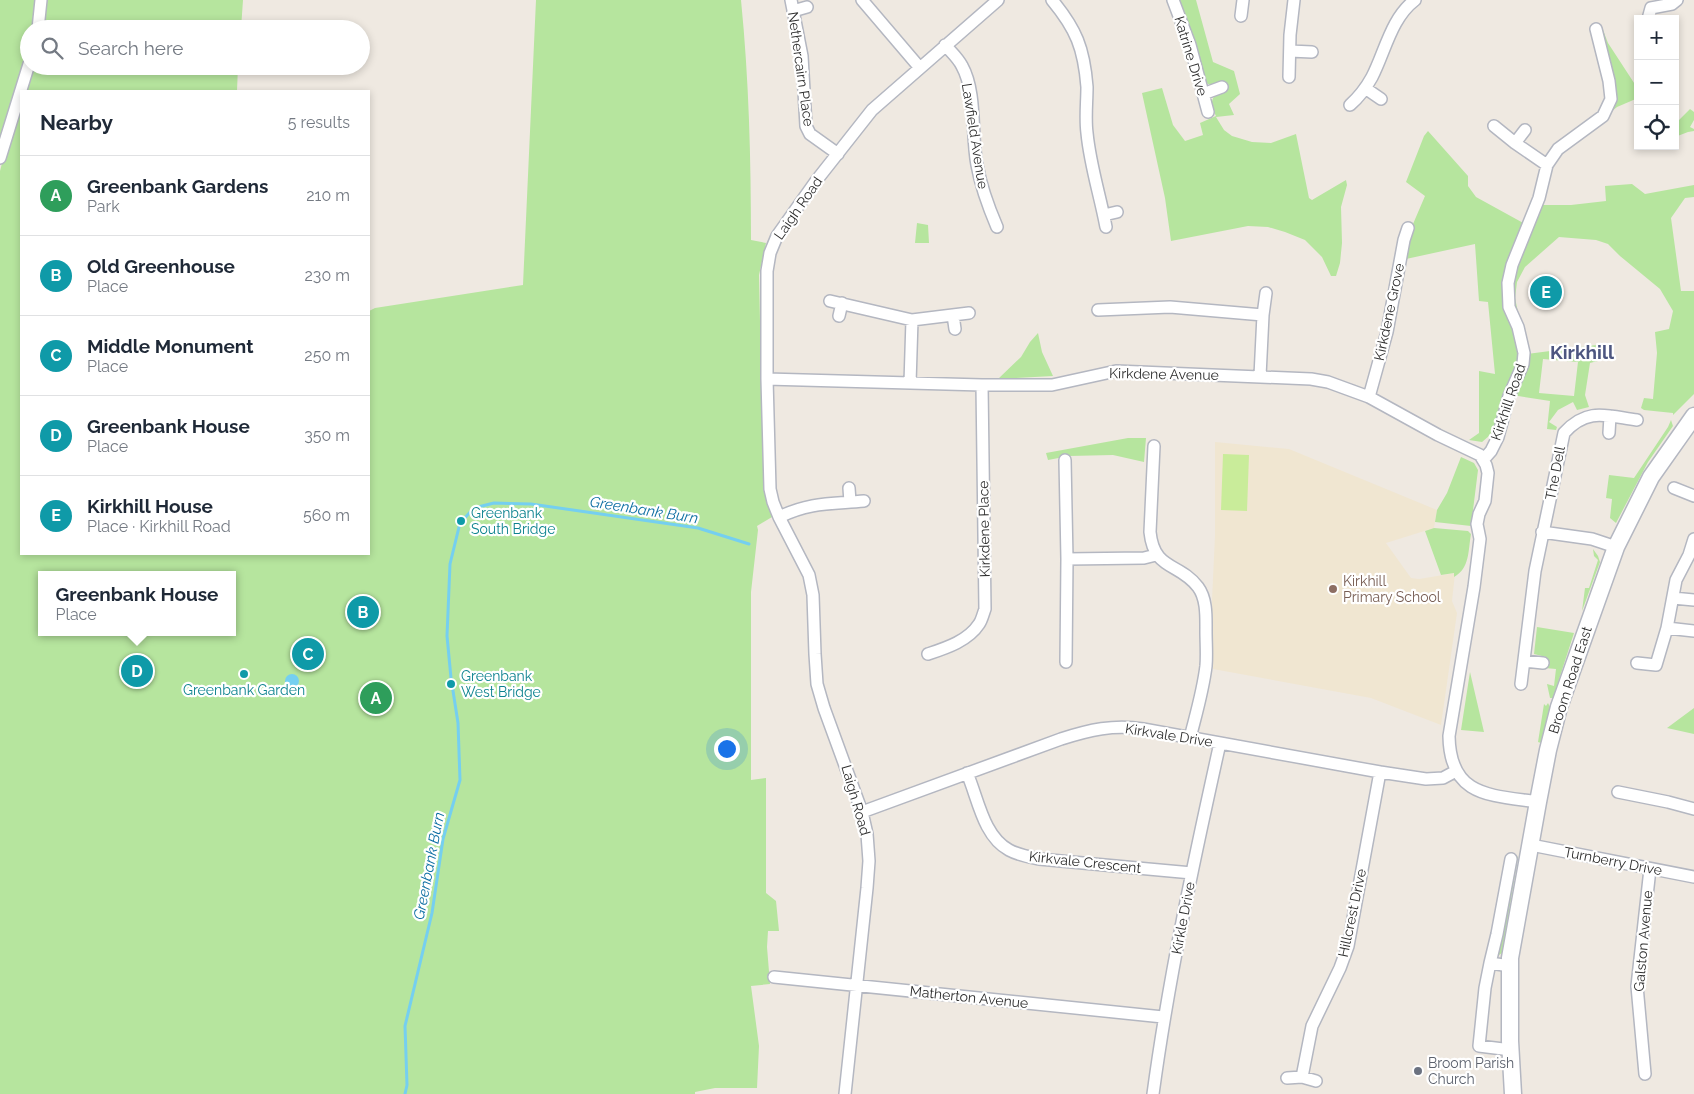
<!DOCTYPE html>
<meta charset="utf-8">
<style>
:root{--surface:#fff;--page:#f2f2f3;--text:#1f2937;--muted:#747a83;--line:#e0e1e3;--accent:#db2777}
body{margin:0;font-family:Raleway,sans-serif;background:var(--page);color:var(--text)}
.controls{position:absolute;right:15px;top:15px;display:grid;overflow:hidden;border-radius:0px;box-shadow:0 2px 8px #0003}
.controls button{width:45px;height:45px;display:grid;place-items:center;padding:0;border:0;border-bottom:1px solid var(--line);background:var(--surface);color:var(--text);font:25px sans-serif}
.you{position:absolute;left:726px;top:748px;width:18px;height:18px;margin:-12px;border:4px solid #fff;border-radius:50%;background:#1a73e8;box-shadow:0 0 0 8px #1a73e833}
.badge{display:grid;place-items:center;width:32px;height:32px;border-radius:50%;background:var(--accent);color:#fff;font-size:16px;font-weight:700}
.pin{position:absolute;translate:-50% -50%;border:2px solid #fff;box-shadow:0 1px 5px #0006}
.popup{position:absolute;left:38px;top:571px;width:198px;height:65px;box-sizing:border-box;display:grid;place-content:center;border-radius:0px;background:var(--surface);filter:drop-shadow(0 1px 4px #0005);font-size:16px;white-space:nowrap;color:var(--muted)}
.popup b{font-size:19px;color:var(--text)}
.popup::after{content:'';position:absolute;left:50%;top:100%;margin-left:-10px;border:10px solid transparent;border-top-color:var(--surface)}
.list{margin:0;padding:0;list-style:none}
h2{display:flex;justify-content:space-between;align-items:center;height:65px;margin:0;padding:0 20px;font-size:21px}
h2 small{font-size:16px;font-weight:400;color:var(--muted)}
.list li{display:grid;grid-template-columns:32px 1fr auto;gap:15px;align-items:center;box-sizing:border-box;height:80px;padding:0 20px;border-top:1px solid var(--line)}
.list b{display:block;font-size:19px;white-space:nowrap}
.list p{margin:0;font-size:16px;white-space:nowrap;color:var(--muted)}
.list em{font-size:16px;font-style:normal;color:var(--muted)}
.icon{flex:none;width:28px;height:28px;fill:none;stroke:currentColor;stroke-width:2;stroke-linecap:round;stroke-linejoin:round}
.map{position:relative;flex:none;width:1694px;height:1094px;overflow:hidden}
.search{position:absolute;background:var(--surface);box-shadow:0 2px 8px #0003;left:20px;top:20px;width:350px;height:55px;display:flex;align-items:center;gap:12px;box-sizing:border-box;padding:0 18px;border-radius:28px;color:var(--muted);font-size:19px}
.panel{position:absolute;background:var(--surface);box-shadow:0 2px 8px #0003;left:20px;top:90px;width:350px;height:465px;border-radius:0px}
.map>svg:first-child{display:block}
.education{fill:#f0e6d1}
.green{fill:#b6e59e;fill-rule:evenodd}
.pitch{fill:#c9ec9a}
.water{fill:#75cff0}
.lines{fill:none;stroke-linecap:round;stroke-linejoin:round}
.stream{stroke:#75cff0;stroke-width:3}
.street-casing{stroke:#b4b7c1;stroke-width:14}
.secondary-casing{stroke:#b4b7c1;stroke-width:19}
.street{stroke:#fff;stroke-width:11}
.secondary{stroke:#fff;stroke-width:16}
.culture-dot{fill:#0f9aa8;stroke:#fff;stroke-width:2}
.education-dot{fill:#8d6e63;stroke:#fff;stroke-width:2}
.worship-dot{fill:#6b7280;stroke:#fff;stroke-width:2}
.labels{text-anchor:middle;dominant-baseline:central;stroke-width:4.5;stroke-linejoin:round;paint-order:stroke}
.street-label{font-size:14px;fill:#2e2e2e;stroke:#fff}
.culture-label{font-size:14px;fill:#0d838f;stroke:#fff;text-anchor:start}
.education-label{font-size:14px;fill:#785e54;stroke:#fff;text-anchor:start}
.worship-label{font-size:14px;fill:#5b616d;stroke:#fff;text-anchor:start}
.water-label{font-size:15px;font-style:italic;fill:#0d6fa3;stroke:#fff}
.district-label{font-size:19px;font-weight:bold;fill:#4d5680;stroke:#fff}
</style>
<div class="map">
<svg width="1694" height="1094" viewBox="0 0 1694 1094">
<rect width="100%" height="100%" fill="#efe9e1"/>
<!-- education -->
<path class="education" d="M 1215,442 L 1289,449 L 1437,510 L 1434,528 L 1386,543 L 1411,578 L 1419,579 L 1455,573 L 1452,601 L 1457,613 L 1441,725 L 1371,698 L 1213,669 L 1212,600 L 1215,536 Z"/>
<!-- green -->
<path class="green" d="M 0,0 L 36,0 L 34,29 L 29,29 L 29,49 L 0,141 Z
M 46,0 L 243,0 L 241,29 L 43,29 L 45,21 Z
M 536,0 L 741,0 C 749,80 751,160 751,240 L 766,243 L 759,275 L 763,460 L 766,488 L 772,517 L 757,526 L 758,530 L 751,592 L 751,780 L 766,778 L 766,893 L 776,901 L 779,931 L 768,931 L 767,947 L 770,984 L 751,986 L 759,1046 L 757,1088 L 715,1088 L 695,1092 L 695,1094 L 0,1094 L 0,171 L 12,124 L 21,99 L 21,554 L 369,554 L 369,311 L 375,308 L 523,285 ZM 42,575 L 232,575 L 232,632 L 42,632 Z
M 1178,0 L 1196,0 L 1213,62 L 1234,71 L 1240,94 L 1229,104 L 1234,115 L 1216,117 L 1224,130 L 1232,136 L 1252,142 L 1271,143 L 1296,134 L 1309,198 L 1312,200 L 1346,180 L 1347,185 L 1341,207 L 1342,243 L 1340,263 L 1336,276 L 1331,276 L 1322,257 L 1305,240 L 1285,232 L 1268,227 L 1248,226 L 1171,241 L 1165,198 L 1142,93 L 1162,88 L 1173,125 L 1185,141 L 1203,135 L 1200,123 L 1216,116 C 1213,109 1209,103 1215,95 L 1213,85 L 1208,84 L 1203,80 Z
M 1603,30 L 1608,43 L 1638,89 L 1638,98 L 1617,107 L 1606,116 L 1614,100 L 1598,31 Z
M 33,66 L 238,66 L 237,91 L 24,91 Z
M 1690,109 L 1694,112 L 1694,120 L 1690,127 L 1694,129 L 1694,131 L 1688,132 L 1675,137 L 1675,124 Z
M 1428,131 L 1468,176 L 1468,186 L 1476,197 L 1527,225 L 1505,284 L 1521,351 L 1517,369 L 1493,429 L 1489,436 L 1482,442 L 1469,440 L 1479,433 L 1479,371 L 1495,374 L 1488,302 L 1479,301 L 1475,244 L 1406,259 L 1410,231 L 1425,196 L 1406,182 L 1424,136 Z
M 1632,184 L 1645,194 L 1694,185 L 1694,197 L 1685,198 L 1671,218 L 1681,291 L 1694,291 L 1694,394 L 1673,415 L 1673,413 L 1644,410 L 1641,408 L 1644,398 L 1653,399 L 1657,353 L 1655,332 L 1669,329 L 1673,311 L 1660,289 L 1620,256 L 1608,244 L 1596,240 L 1559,237 L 1525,267 L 1517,282 L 1515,298 L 1527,354 L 1604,344 L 1605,359 L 1590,363 L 1585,395 L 1589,407 L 1577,410 L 1573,402 L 1558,410 L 1549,422 L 1557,427 L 1556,430 L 1547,429 L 1550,401 L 1512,395 L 1524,365 L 1514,309 L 1513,276 L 1518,259 L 1534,227 L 1541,205 L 1571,205 L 1606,201 L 1605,186 ZM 1543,359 L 1578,362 L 1574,396 L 1539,393 Z
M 917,223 L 928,225 L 929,243 L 915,243 Z
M 1038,333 L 1042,352 L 1053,376 L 998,379 L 1021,357 L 1030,342 Z
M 1671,420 L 1673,426 L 1648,462 L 1616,523 L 1610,518 L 1612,499 L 1606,498 L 1609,475 L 1634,478 L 1668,427 Z
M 1128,438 L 1146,438 L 1144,462 L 1113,455 L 1069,456 L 1048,460 L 1046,453 Z
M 1461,457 L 1474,463 L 1478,470 L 1471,526 L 1435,522 L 1437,510 L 1447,493 Z
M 1434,528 L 1468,531 L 1471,534 C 1468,551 1470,568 1454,577 L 1454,573 L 1441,575 L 1425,531 Z
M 1593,549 L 1598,556 L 1600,562 L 1582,611 L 1585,588 L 1589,588 L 1598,560 L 1594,556 Z
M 1537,627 L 1574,633 L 1553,698 L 1550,698 L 1547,684 L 1554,686 L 1556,669 L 1545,668 L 1546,657 L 1534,654 Z
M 1470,672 L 1484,732 L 1461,730 Z
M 1548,703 L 1550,707 L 1541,743 L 1538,742 L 1544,704 L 1546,706 Z
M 1694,708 L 1694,734 L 1667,728 Z
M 1515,856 L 1518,857 L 1502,953 L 1499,955 L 1496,952 Z"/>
<!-- pitch -->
<path class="pitch" d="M 1223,454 L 1249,455 L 1247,511 L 1221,510 Z"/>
<!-- water -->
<path class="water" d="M285 681a7 7 0 1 1 14 0a7 7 0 1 1-14 0Z"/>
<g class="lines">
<!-- stream -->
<path class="stream" d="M 405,1094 L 407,1085 L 405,1026 L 432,913 L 443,839 L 460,780 L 458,723 L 451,678 L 447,636 L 450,564 L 460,523 L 474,508 L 494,503 L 531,504 L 698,528 L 749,544"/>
<defs>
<path id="street" d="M 791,0 L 802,56 L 806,126 L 810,134 L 838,154
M 862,0 L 920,68
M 1052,0 C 1076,29 1084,48 1087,87 C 1087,102 1085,118 1087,133 C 1090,165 1100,195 1106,227
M 1173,0 L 1190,45 L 1208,112
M 793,11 L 807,7
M 1241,16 L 1243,0
M 1648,19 L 1651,8 L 1672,4 L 1677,0
M 38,29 L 41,0
M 945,45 C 951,52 958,58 962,66 C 977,93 971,135 977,165 C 981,187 988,206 997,227
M 1290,51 L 1312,52
M 1289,77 L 1290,35 L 1294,0
M 1365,88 L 1381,99
M 1203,94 L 1222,87
M 1350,105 C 1359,97 1366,88 1372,77 C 1385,52 1391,18 1415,0
M 1494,126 L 1515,143 L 1547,165
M 1515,143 L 1525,130
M 0,158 L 29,64
M 1104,215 L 1117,212
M 830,301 L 912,320 L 969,313
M 1098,310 L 1170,307 L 1263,315
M 953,315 L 955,329
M 839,316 L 842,303
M 1260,376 L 1263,315 L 1266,293
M 767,379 L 982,385 L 1052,385 L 1116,371 L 1311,379 L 1328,382 L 1369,397 L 1438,435 L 1480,455 L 1486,465 L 1488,473 L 1485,501 L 1479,514 L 1477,524 L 1480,539 L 1474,587 L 1449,736 C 1450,797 1490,795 1538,802
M 910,383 L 912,320
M 1369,397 L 1387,332 L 1404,240 L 1408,228
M 1609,433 L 1610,416
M 1154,446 L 1150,532 C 1154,571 1179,562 1198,587 C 1207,599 1206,617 1206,631 C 1206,643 1207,655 1206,666 C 1203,691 1196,714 1190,738
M 1065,460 L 1067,559 L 1066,662
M 1483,460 L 1491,451 L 1498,437 L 1509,396 L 1523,364 L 1524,353 L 1518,327 L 1509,307 L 1508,283 L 1512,265 L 1539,198 L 1547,165 L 1558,149 L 1603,116 L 1611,99 L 1609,81 L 1596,29
M 849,488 L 850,502
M 1674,488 L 1694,496
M 779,517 C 810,502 831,504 864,501
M 1542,532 L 1592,539 L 1616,547
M 1067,559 L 1144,558 L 1156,555
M 1673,598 L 1694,600
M 1667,628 L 1694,631
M 928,654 C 946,648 968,641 979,624 C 982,620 983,614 985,609 L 982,385
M 1524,661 L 1543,663
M 1637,663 L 1656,665 L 1667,628 L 1676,580 L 1689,555 L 1694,539
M 1521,684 L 1535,571 L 1564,433 C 1587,407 1607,416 1637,420
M 967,773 C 978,798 983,836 1009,850 C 1018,855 1029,857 1039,859 L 1192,873
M 1618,792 L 1668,802 L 1694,809
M 862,812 L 1061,739 C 1089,730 1114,724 1143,729 L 1380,772 L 1426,779 L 1443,778 L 1456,771
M 1531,845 L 1694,877
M 1490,963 L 1485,988 L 1479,1046 L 1511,1050
M 1510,966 L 1490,963 L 1497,934 L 1511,859
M 774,977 L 1163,1017
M 1645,1074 L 1637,986 L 1650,869
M 1302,1077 L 1312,1026 L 1340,968 L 1348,946 L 1380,772
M 1287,1078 L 1302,1077 L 1316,1081
M 845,1094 L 867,888 L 869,861 L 867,834 L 862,812 L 824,708 L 817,684 L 815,654 L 813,595 L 809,575 L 779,517 L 773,502 L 770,489 L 767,379 L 767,271 L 770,253 L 777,236 L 816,181 L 872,110 L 998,0
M 1153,1094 C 1169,976 1194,860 1220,743"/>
<path id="secondary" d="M 1513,1094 L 1510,1041 L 1510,958 L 1538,802 L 1548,750 L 1559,707 L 1616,547 L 1651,477 L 1694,416"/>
</defs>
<!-- street casing -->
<use href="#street" class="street-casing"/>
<!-- secondary casing -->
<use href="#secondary" class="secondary-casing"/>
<!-- street -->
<use href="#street" class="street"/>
<!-- secondary -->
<use href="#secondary" class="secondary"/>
</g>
<!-- markers -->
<g class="culture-dot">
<circle cx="461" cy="521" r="5"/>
<circle cx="244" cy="674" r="5"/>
<circle cx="451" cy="684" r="5"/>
</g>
<circle class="education-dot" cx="1333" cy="589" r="5"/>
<circle class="worship-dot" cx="1418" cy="1071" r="5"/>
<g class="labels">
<!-- street labels -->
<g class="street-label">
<text transform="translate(1191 56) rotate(73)">Katrine Drive</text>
<text transform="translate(801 69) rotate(82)">Nethercairn Place</text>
<text transform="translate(975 136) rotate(81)">Lawfield Avenue</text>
<text transform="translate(798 208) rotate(-55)">Laigh Road</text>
<text transform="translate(1389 312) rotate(-78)">Kirkdene Grove</text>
<text transform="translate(1164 374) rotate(1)">Kirkdene Avenue</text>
<text transform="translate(1508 402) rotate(-71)">Kirkhill Road</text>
<text transform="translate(1555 473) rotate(-79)">The Dell</text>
<text transform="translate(984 529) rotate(-91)">Kirkdene Place</text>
<text transform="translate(1570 680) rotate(-72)">Broom Road East</text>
<text transform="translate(1169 735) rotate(9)">Kirkvale Drive</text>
<text transform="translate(856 800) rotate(74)">Laigh Road</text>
<text transform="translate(1613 861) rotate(11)">Turnberry Drive</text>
<text transform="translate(1085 862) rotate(6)">Kirkvale Crescent</text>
<text transform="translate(1352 913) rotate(-78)">Hillcrest Drive</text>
<text transform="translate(1183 918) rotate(-79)">Kirkle Drive</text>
<text transform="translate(1643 941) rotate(-85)">Galston Avenue</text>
<text transform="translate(969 997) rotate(6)">Matherton Avenue</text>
</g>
<!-- culture labels -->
<g class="culture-label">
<text x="471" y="513">Greenbank<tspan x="471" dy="16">South Bridge</tspan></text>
<text x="461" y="676">Greenbank<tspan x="461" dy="16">West Bridge</tspan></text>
<text x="244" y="690" text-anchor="middle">Greenbank Garden</text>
</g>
<!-- education labels -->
<g class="education-label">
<text x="1343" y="581">Kirkhill<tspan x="1343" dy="16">Primary School</tspan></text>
</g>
<!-- worship labels -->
<g class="worship-label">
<text x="1428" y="1063">Broom Parish<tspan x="1428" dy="16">Church</tspan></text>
</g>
<!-- water labels -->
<g class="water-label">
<text transform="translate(644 510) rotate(9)">Greenbank Burn</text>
<text transform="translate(429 866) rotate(-79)">Greenbank Burn</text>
</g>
<!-- district labels -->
<g class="district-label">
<text x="1582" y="352">Kirkhill</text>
</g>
</g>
</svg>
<div class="controls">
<button>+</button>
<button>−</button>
<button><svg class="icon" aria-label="locate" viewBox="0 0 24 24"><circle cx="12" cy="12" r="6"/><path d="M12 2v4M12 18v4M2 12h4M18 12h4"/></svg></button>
</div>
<div class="you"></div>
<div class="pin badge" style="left:376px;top:698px;background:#2e9e5b">A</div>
<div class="pin badge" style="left:363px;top:612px;background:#0f9aa8">B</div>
<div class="pin badge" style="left:308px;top:654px;background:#0f9aa8">C</div>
<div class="pin badge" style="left:137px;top:671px;background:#0f9aa8">D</div>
<div class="popup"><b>Greenbank House</b>Place</div>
<div class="pin badge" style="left:1546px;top:292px;background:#0f9aa8">E</div>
<div class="search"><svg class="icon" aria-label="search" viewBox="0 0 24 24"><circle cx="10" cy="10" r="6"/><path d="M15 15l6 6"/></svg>Search here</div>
<section class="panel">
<h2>Nearby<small>5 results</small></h2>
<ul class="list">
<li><span class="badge" style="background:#2e9e5b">A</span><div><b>Greenbank Gardens</b><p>Park</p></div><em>210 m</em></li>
<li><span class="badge" style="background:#0f9aa8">B</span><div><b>Old Greenhouse</b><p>Place</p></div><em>230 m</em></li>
<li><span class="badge" style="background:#0f9aa8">C</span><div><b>Middle Monument</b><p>Place</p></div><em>250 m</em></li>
<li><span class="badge" style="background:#0f9aa8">D</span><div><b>Greenbank House</b><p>Place</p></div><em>350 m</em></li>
<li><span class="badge" style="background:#0f9aa8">E</span><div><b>Kirkhill House</b><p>Place · Kirkhill Road</p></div><em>560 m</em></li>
</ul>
</section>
</div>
